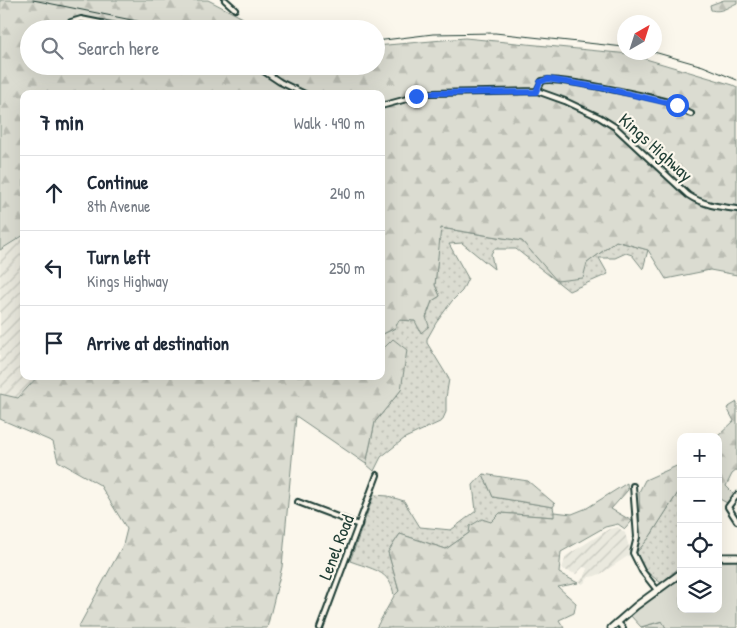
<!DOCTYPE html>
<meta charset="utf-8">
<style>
:root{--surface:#fff;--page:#f2f2f3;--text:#1f2937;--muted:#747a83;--line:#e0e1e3}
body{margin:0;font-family:"Patrick Hand",sans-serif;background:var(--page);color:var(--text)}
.controls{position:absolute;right:15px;bottom:15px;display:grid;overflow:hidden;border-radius:10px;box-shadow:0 5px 20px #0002}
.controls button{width:45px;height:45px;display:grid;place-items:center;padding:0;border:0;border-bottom:1px solid var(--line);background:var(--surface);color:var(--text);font:25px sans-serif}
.compass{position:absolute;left:617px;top:15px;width:45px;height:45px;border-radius:50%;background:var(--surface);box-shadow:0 5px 20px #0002;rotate:39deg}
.stop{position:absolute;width:15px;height:15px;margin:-11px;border:4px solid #2563eb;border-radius:50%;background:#fff}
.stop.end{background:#2563eb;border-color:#fff;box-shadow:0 1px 5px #0008}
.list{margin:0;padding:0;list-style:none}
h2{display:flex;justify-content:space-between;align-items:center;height:65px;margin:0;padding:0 20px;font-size:21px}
h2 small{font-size:16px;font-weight:400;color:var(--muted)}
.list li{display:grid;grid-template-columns:32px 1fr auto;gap:15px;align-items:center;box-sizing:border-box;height:75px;padding:0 20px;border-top:1px solid var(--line)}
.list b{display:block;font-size:19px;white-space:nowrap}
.list p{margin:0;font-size:16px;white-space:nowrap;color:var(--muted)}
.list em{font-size:16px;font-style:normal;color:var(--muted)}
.icon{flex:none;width:28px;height:28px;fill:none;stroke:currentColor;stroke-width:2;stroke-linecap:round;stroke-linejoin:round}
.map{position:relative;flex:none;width:737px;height:628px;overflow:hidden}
.search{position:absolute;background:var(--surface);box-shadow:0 5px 20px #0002;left:20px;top:20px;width:365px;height:55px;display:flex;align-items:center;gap:12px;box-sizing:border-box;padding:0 18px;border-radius:28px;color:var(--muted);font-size:19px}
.panel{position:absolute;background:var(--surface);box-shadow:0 5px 20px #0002;left:20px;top:90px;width:365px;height:290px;border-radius:10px}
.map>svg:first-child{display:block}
.industrial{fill:url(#industrial-furrows)}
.grass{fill:url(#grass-dots);stroke:#7d8c82}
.forest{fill:url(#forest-firs);stroke:#7d8c82}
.park{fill:#dbdcd1;stroke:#7d8c82}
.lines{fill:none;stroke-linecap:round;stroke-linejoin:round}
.minor-casing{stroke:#1f3d34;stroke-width:8}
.secondary-casing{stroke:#1f3d34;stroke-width:9}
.minor{stroke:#fbf7ec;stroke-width:4}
.secondary{stroke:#fbf7ec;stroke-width:5.5}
.rail{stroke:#1f3d34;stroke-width:1}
.route{stroke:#2563eb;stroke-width:6}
.labels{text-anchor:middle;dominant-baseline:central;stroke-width:4.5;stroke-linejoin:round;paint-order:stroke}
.street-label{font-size:18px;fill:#1f3d34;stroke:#fbf7ec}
</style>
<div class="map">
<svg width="737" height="628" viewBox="0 0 737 628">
<defs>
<pattern id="industrial-furrows" width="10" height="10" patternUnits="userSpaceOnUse" patternTransform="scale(1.25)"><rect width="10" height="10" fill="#eae9de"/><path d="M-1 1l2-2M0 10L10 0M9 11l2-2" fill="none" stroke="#c8c9bf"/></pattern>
<pattern id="grass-dots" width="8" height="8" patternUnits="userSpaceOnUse" patternTransform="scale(1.25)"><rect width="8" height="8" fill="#dbdcd1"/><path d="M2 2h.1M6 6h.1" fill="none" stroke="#bcbeb4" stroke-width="1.8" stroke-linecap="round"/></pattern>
<pattern id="forest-firs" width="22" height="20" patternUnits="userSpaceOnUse" patternTransform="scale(1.25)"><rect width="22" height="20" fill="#dbdcd1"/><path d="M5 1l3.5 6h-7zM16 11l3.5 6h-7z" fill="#bcbeb4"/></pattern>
</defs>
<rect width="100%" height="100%" fill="#fbf7ec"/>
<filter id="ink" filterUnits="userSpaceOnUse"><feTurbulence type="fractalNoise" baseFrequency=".02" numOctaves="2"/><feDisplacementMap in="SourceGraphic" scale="10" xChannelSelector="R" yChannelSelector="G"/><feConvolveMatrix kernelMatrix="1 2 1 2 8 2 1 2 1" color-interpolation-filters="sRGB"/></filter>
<g filter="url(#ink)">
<!-- industrial -->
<path class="industrial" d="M 24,235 L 24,376 L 38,376 L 18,398 L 0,394 L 0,250 Z
M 618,527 L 625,533 L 631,554 L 602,573 L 595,576 L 589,577 L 583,584 L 579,582 L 585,576 L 587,568 L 583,567 L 576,574 L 562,569 L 566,556 L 609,529 Z"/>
<!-- grass -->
<path class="grass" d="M 440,228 L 522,241 L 558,281 L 587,263 L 616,241 L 648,250 L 643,269 L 632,255 L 626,253 L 615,258 L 599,258 L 608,274 L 569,291 L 516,249 L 494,249 L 491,254 L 494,269 L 462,243 L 449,244 L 468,278 L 462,291 L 452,301 L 436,323 L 427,339 L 427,343 L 449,379 L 446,398 L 446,412 L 442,421 L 405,438 L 381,457 L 374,471 L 366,464 L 375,422 L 401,390 L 393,339 L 381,351 L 381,335 L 395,328 L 399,320 L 415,321 L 426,318 L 432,301 L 440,296 L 435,285 Z
M 483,474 L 493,497 L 553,507 L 555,517 L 500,513 L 491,522 L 469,533 L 446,549 L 400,534 L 388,552 L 399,591 L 394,596 C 391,570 371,569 350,561 L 374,495 L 388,496 L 404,501 L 420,527 L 451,530 L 476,511 L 473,485 Z
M 681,488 L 681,566 L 661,583 L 642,568 L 637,552 L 649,538 Z"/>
<!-- forest -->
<path class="forest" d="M 0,0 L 208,0 L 243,18 L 245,29 L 29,29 L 29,66 L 376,66 L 376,46 L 465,38 L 629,54 L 733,85 L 737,87 L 737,275 L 710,270 L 666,279 L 648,250 L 616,241 L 587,263 L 583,278 L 557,281 L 522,241 L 441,228 L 435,285 L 440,296 L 432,301 L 426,317 L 429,326 L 421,333 L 415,321 L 399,320 L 395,328 L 381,335 L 381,94 L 24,94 L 24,235 L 0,250 Z
M 724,0 L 737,0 L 737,3 C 728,7 721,13 711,10 L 710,5 Z
M 393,339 L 407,350 L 401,390 L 375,422 L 366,464 L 296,416 L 282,567 L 267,628 L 78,628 L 123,545 L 127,529 L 100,485 L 58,461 L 53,442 L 0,419 L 0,394 L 18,398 L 38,376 L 381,376 L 381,351 Z
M 737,402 L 737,470 L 732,474 L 726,486 L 734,494 L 727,503 L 718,498 L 721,479 L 718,477 L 718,437 L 717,437 L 734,421 L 727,408 Z
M 681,464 L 681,488 L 649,538 L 637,552 L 640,537 L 639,492 L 645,480 Z
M 483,474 L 528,481 L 555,504 L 553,507 L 493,497 Z
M 627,483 L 628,490 L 611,509 L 632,521 L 625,529 L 618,524 L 605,527 L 561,552 L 559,573 L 578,583 L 558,587 L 576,603 L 574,613 L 559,620 L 564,628 L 376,628 L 394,596 L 399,591 L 388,552 L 400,534 L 446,549 L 469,533 L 470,526 L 482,519 L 491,522 L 500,513 L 554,517 L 554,512 L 572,514 L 587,508 Z
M 663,621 L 666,628 L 641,627 Z"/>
<!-- park -->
<path class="park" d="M 737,561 L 737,628 L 666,628 L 662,621 L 641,627 L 630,615 L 650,599 L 681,578 L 681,609 L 718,609 L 718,562 Z"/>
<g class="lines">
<defs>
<path id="minor" d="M 225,0 L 235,9
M 71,22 L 81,19 L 131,29
M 256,66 L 280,82 L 305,94
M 537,91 L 542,81 C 556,76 657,98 675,104 C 681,107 684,112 691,114
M 381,106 L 429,93 L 537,91 L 565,101 L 599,117 L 615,127 L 688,195 C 703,205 719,207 737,209
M 633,486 L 637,537 L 633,553 L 642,571 L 657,590
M 737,495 L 728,507 L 737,521
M 298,502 L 359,525
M 617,622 L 623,628
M 320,628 L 377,475"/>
<path id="secondary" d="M 718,557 L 737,557
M 611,628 L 636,606 L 681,573"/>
</defs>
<!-- minor casing -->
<use href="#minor" class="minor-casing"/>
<!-- secondary casing -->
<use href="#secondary" class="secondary-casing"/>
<!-- minor -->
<use href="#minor" class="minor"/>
<!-- secondary -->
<use href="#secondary" class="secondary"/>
<!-- rail -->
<path class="rail" d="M 33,0 L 176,29
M 376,41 L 433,34 L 495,33 L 624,47
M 654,52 L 703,66 L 737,80"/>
</g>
</g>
<g class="lines" filter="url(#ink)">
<!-- route -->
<path class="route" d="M 416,96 L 429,93 L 536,92 L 540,82 L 548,79 L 608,89 L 677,105"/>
</g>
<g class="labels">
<!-- street labels -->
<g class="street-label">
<text transform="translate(656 147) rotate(42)">Kings Highway</text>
<text transform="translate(336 547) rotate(-69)">Lenel Road</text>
</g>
</g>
</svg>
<div class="controls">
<button>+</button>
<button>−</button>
<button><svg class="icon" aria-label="locate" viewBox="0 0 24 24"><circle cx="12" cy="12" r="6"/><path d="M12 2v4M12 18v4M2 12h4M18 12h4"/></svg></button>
<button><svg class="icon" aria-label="layers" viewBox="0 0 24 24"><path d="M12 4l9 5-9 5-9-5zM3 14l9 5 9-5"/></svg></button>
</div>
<svg class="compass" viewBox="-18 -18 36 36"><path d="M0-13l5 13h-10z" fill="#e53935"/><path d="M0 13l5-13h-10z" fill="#747a83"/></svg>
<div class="stop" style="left:677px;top:105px"></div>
<div class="stop end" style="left:416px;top:96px"></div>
<div class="search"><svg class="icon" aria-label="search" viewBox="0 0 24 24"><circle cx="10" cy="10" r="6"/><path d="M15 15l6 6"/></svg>Search here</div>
<section class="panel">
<h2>7 min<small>Walk · 490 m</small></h2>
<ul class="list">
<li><svg class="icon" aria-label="ahead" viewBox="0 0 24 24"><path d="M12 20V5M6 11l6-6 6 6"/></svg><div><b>Continue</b><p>8th Avenue</p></div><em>240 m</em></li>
<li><svg class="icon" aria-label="left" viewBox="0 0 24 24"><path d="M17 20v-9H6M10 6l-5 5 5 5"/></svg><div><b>Turn left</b><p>Kings Highway</p></div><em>250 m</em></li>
<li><svg class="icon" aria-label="arrive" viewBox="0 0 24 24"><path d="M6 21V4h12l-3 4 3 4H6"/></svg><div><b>Arrive at destination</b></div></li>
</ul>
</section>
</div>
